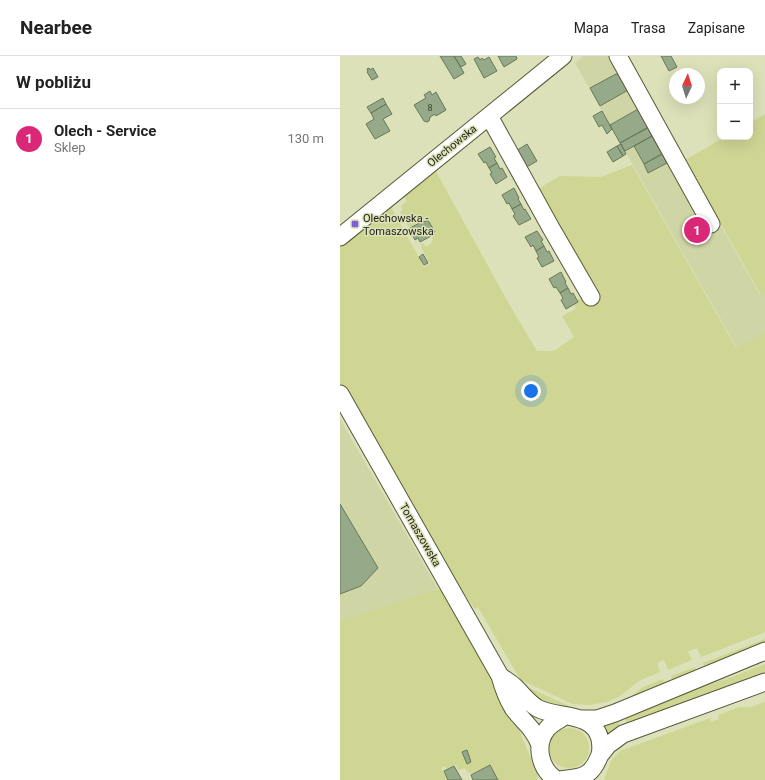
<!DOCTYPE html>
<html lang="pl">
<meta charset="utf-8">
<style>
:root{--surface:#fff;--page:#f6f6f6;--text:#222;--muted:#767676;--line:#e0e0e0;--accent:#db2777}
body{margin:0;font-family:Roboto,sans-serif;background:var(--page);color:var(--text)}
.controls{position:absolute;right:12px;top:12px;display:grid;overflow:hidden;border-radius:8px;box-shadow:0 4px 16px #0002}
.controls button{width:36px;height:36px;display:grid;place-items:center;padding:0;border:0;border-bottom:1px solid var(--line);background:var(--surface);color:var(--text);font:20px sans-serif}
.compass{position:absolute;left:329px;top:12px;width:36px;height:36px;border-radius:50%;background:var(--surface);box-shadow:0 4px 16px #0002;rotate:4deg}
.you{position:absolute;left:191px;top:335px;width:14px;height:14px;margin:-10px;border:3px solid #fff;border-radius:50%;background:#1a73e8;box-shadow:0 0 0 6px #1a73e833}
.badge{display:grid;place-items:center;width:26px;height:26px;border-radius:50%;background:var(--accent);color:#fff;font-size:13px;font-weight:700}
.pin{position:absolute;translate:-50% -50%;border:2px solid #fff;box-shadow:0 1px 4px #0006}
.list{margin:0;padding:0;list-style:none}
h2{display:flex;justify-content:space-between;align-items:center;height:52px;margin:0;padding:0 16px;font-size:17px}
h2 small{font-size:13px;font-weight:400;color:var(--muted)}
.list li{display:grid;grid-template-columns:26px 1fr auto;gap:12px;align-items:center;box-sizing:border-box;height:60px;padding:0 16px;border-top:1px solid var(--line)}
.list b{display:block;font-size:15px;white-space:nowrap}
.list p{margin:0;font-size:13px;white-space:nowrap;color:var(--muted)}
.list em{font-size:13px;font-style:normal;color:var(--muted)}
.map{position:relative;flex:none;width:425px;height:724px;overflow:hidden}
header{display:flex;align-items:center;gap:24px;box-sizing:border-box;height:56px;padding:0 20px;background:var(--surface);border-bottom:1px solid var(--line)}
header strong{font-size:19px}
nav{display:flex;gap:22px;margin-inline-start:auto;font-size:14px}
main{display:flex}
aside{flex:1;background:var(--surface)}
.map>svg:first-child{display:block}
.built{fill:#d0d5a6}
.green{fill:#cfd593}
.building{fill:#96aa89;stroke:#657858}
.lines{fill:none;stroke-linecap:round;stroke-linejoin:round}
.minor-casing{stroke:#575a37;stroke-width:19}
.minor{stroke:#fff;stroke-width:17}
.poi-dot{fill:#815ed9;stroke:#dce1b9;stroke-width:1.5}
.labels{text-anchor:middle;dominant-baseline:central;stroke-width:3;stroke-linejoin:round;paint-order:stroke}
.number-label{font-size:9px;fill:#3f4632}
.street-label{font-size:11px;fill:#222415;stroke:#dce1b9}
.poi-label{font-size:11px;fill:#222415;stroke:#dce1b9;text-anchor:start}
</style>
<header>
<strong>Nearbee</strong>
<nav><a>Mapa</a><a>Trasa</a><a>Zapisane</a></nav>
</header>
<main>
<aside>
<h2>W pobliżu<small></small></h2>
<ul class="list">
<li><span class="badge">1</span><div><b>Olech - Service</b><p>Sklep</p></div><em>130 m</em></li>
</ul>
</aside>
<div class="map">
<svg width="425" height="724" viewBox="0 0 425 724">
<rect width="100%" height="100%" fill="#dce1b9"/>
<!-- built -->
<path class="built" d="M 243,0 L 285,0 L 420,239 L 425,237 L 425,277 L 397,292 L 235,7 Z
M 0,363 L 98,533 L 0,565 Z"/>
<!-- green -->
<path class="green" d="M 425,58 L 425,237 L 421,239 L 345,104 L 385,81 L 410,81 L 410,67 Z
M 292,109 L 396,292 L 425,277 L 425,576 L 361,601 L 357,592 L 348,595 L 352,604 L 328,614 L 324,604 L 317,607 L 320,616 L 299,625 L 280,640 L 267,646 L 248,649 L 233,648 L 181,624 L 177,618 L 138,551 L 135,553 L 106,512 L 0,326 L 0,188 L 47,150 L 51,151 L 84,211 L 90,208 L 81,191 L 82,191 L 81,188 L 83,187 L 86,191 C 93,187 93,186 92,179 L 96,177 L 89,163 L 84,165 L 83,164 L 69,171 L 60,156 L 63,153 L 61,150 L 67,145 L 62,137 L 94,112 L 169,248 L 197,295 L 214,295 L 234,281 L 222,260 L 236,253 L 234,249 L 238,247 L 237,244 L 244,240 L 198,133 L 220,120 L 261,121 Z
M 98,533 L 101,534 L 145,612 L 162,646 L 177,669 L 193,708 L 198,716 L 197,724 L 158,724 L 151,709 L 130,718 L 125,712 L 118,714 L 116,709 L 106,713 L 105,710 L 101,712 L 108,724 L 0,724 L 0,565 Z
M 425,583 L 425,587 L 365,611 L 363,607 Z
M 425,608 L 425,620 L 288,670 L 284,660 L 343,636 L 387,623 Z
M 355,611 L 356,615 L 333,625 L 331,620 Z
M 323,623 L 324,627 L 289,642 L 303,631 Z
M 185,630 L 229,650 L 229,651 C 207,652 199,644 185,630 Z
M 425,646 L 425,724 L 264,724 L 271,705 L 280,695 L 370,662 L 371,666 L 379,663 L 378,659 L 399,651 L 411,651 Z
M 277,663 L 281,673 L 269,678 L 266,678 L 262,669 Z
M209 692a20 20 0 1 1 40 0a20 20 0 1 1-40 0Z"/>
<!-- building -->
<path class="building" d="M 100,0 L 114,0 L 124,17 L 114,23 Z
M 114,0 L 121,0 L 126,8 L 121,11 Z
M 158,0 L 176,0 L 177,3 L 164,11 Z
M 321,0 L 331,0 L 337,11 L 329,15 Z
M 138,1 L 140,4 L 142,2 L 144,4 L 149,1 L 157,15 L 144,22 L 134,3 Z
M 29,12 L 30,14 L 33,12 L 38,21 L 32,24 L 27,16 L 28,15 L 27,13 Z
M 276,18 L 282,19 L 290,33 L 260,50 L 250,32 Z
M 90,35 L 92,39 L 96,36 L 106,54 L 96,60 L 95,58 L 90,61 L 89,65 L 87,66 L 84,65 L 74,49 L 86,42 L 84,39 Z
M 43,42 L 46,48 L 31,57 L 27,51 Z
M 46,48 L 52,58 L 43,63 L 50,75 L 35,83 L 26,68 L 34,63 L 31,57 Z
M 300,52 L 310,70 L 280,87 L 270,69 Z
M 262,55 L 272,73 L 267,78 L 262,69 L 259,71 L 253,60 Z
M 308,72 L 312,80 L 285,95 L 280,87 Z
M 312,80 L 322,98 L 304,108 L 294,90 Z
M 187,88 L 197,105 L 185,112 L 176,95 Z
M 281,88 L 286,98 L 283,100 L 277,90 Z
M 277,90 L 283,100 L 273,106 L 267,96 Z
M 150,91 L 156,101 L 154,102 L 157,107 L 149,112 L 146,106 L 144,107 L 138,98 Z
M 322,98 L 327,107 L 308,117 L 304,108 Z
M 157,107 L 160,113 L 162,112 L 167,121 L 156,128 L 150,118 L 152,117 L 149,112 Z
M 174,132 L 179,142 L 178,143 L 181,148 L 172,153 L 169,147 L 167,148 L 162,139 Z
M 181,148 L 184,154 L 185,153 L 191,163 L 179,169 L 173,160 L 175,158 L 172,153 Z
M 88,164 L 95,176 L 91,179 L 91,180 L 80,186 L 78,182 L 75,184 L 73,180 L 74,179 L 70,172 L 83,165 L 84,166 Z
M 197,175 L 203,184 L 201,185 L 204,190 L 196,195 L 193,189 L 191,191 L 185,181 Z
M 204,190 L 207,196 L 209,195 L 214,205 L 202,211 L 197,202 L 199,201 L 196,195 Z
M 83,198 L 88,207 L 84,209 L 79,201 Z
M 221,216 L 226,226 L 225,227 L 228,232 L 220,237 L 216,231 L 214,232 L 209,223 Z
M 228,232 L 231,238 L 233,237 L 238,246 L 226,253 L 221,244 L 223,242 L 220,237 Z
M 0,448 L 38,512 L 21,530 L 0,538 Z
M 127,694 L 131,706 L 127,708 L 122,696 Z
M 150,709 L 158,724 L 133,724 L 131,719 Z
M 114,710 L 122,724 L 108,724 L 104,715 Z"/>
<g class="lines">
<defs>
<path id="minor" d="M 278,0 L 371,168
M 149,60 L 211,172 L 251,241
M 0,181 L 223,0
M 0,338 L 160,620 C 163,631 167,642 173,652 C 183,666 193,671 200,689
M 160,620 C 165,624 171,627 175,631 C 182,638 188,646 197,652 C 217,663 253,655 260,683 C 261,689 262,695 259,701 C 250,723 240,721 220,724
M 242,663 L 257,663 L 275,657 L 425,595
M 260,699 L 268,689 L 283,678 L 425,626
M 217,724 C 200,714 194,689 207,673 C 212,667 219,664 225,660"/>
</defs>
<!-- minor casing -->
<use href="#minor" class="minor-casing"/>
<!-- minor -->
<use href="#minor" class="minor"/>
</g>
<!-- markers -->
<rect class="poi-dot" x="11" y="164" width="8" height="8" rx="2"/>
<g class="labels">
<!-- number labels -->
<g class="number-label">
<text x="90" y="52">8</text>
</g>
<!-- street labels -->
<g class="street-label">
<text transform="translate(112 90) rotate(-39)">Olechowska</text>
<text transform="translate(80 479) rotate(60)">Tomaszowska</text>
</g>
<!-- poi labels -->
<g class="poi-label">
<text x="23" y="162">Olechowska -<tspan x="23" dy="13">Tomaszowska</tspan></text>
</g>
</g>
</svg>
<div class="controls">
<button>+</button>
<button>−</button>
</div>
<svg class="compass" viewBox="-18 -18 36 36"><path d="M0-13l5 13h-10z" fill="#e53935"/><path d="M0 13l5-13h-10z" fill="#767676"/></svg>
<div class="you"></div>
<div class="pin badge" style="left:357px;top:174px">1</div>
</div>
</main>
